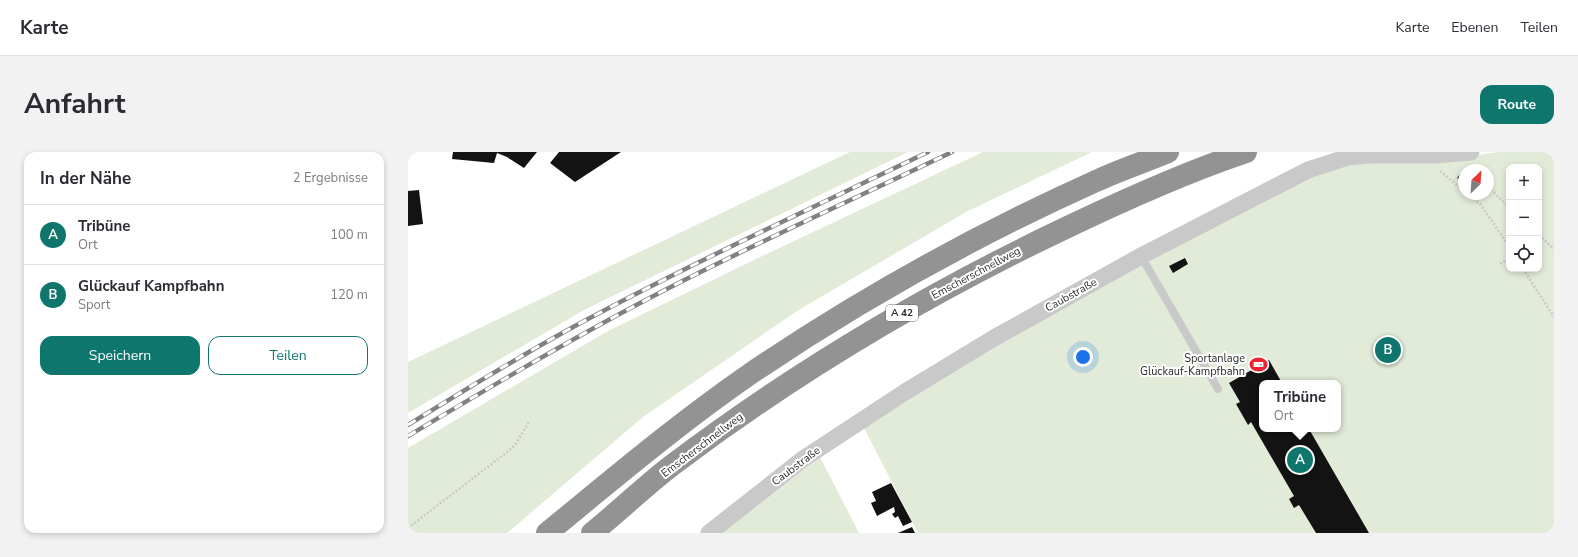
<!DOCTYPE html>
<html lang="de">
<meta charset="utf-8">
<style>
:root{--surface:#fff;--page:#f2f2f3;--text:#2b2b33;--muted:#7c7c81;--line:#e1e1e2;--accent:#0f766e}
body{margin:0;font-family:"Nunito Sans",sans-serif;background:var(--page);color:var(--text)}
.controls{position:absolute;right:12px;top:12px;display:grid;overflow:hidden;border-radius:8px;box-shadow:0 2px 6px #0003}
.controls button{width:36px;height:36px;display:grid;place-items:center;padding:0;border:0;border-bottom:1px solid var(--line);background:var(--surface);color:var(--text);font:20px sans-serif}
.compass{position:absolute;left:1050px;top:12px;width:36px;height:36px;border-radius:50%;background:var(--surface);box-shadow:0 2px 6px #0003;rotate:25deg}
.you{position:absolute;left:675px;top:205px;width:14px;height:14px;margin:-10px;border:3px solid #fff;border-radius:50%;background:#1a73e8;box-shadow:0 0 0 6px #1a73e833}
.badge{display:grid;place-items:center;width:26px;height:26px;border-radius:50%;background:var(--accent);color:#fff;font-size:13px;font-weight:700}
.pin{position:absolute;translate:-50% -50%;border:2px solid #fff;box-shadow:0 1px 4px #0006}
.popup{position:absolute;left:851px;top:228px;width:82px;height:52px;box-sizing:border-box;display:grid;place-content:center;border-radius:8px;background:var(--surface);filter:drop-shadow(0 1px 3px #0005);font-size:13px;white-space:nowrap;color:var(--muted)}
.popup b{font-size:15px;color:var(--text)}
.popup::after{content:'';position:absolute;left:50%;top:100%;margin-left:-8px;border:8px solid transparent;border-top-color:var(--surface)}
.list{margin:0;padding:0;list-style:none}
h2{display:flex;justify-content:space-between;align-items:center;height:52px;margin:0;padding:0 16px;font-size:17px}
h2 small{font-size:13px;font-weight:400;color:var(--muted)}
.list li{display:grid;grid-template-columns:26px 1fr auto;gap:12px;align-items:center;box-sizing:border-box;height:60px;padding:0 16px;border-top:1px solid var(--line)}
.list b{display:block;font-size:15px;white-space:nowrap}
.list p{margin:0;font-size:13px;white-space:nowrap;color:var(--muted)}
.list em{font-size:13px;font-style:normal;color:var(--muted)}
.actions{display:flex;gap:8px;padding:12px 16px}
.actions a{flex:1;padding:9px 0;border:1px solid var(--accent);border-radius:12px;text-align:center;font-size:14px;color:var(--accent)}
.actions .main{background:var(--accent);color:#fff}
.icon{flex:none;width:22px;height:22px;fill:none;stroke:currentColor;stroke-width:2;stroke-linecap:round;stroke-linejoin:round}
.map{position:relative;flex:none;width:1146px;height:381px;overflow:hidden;border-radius:12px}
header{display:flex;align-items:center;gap:24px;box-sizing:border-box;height:56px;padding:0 20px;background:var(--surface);border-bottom:1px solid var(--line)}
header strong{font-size:19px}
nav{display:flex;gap:22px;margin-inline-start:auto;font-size:14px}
.intro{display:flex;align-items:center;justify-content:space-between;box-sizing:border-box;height:96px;padding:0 24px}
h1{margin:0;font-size:28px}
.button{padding:10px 18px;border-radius:12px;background:var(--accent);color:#fff;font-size:14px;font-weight:700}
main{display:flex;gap:24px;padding:0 24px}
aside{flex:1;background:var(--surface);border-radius:12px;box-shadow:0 2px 6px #0003}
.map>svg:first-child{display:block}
.green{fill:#e2ebd8;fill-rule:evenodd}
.building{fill:#131313}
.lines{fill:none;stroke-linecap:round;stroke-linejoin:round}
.path{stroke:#c9c9c9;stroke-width:2.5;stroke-dasharray:2 2;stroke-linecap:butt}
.lane{stroke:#c9c9c9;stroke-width:8}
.street{stroke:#c9c9c9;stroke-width:17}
.highway{stroke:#939393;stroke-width:22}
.rail-casing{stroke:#818181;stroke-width:4.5}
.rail{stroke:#fff;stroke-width:3;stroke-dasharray:9;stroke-linecap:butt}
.labels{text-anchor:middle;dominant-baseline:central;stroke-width:4;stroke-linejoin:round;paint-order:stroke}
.shield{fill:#fff;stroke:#6b6b6b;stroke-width:1}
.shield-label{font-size:10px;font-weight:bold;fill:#2c2c2c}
.street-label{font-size:11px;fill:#2c2c2c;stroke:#fff}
.poi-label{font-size:11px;fill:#2c2c2c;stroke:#fff;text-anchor:end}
</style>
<header>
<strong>Karte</strong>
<nav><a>Karte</a><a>Ebenen</a><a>Teilen</a></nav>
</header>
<div class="intro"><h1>Anfahrt</h1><a class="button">Route</a></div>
<main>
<aside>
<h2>In der Nähe<small>2 Ergebnisse</small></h2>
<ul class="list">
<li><span class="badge">A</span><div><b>Tribüne</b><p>Ort</p></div><em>100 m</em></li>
<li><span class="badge">B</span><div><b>Glückauf Kampfbahn</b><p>Sport</p></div><em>120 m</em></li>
</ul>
<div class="actions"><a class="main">Speichern</a><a>Teilen</a></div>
</aside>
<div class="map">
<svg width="1146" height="381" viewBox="0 0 1146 381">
<rect width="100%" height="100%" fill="#fff"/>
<!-- green -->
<path class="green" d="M 442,0 L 500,0 L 176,158 L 0,261 L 0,210 Z
M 575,0 L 684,0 L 558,60 L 389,159 L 235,265 L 99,381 L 0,381 L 0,296 L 200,179 L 350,106 Z
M 1091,0 L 1146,0 L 1146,381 L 510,381 L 455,274 L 587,190 L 900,24 L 940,11 L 1063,4 ZM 1101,15 L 1131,15 L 1131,117 L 1101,117 ZM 1056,18 L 1080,18 L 1080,42 L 1056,42 ZM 854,231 L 930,231 L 930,277 L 854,277 Z
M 412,305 L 451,381 L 313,381 Z"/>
<!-- building -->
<path class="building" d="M 45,0 L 129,0 L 116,16 L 99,5 L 89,1 L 86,11 L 44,7 Z
M 151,0 L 213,0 L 167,30 L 142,11 Z
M 1054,20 L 1056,21 L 1056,31 L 1049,26 Z
M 11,38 L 15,72 L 0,74 L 0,39 Z
M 777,106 L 780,112 L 765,121 L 761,114 Z
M 861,208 L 874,231 L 854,231 L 854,277 L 901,277 L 961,381 L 908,381 L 891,353 L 886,356 L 881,347 L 886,344 L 843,270 L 840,273 L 828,252 L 832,250 L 821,231 Z
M 483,331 L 504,370 L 495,374 L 490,364 L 487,366 L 484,362 L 487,360 L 486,355 L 469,364 L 463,351 L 468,349 L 464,340 Z
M 504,375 L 507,381 L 490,381 Z"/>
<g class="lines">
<!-- path -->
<path class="path" d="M 1032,19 L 1056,39
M 1080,35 L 1101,55
M 1059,42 L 1072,52 L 1101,94
M 1131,83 L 1146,97
M 1092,112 L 1101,106
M 1115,117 L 1146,165
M 0,376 L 94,304 L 107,293 L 121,270"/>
<!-- lane -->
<path class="lane" d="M 733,104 L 810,237"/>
<!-- street -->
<path class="street" d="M 301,381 L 395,307 L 497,240 L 586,186 L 733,104 L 900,18 L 940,5 L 963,3 L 1027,3 L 1063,0"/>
<!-- highway -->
<path class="highway" d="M 139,381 C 205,327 271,271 342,222 C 451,148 568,83 688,29 C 712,18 736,10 760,0
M 184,381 C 211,359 236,335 263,314 C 382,224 510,147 645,82 C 707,52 772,22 838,0"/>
<defs>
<path id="rail" d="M 0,273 C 55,239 110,205 167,174 C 282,112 402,57 520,0
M 0,284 C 84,234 168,184 255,139 C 350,90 448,46 544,0"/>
</defs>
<!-- rail casing -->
<use href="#rail" class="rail-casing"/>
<!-- rail -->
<use href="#rail" class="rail"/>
</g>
<!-- icons -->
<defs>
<symbol id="stadium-bare" viewBox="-9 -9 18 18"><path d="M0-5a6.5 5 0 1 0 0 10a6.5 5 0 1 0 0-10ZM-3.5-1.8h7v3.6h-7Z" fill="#ef2231" stroke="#fff" stroke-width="2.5" paint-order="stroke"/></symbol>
</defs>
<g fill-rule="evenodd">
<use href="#stadium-bare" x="838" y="200" width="25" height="25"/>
</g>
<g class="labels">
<!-- shield labels -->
<rect class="shield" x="478" y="153" width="32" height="16" rx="3"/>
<g class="shield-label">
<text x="494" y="161">A 42</text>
</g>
<!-- street labels -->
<g class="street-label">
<text transform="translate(568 121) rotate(-28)">Emscherschnellweg</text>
<text transform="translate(663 143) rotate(-29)">Caubstraße</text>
<text transform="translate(294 293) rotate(-37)">Emscherschnellweg</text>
<text transform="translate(388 314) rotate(-37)">Caubstraße</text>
</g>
<!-- poi labels -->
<g class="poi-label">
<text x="837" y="206">Sportanlage<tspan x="837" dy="13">Glückauf-Kampfbahn</tspan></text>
</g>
</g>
</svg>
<div class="controls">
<button>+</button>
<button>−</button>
<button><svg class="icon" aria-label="locate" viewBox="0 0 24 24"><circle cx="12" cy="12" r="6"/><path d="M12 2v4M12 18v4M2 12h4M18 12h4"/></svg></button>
</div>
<svg class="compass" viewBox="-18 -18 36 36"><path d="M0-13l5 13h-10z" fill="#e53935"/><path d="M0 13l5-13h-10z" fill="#7c7c81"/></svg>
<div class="you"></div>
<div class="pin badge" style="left:892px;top:308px">A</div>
<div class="popup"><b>Tribüne</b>Ort</div>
<div class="pin badge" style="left:980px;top:198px">B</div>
</div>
</main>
